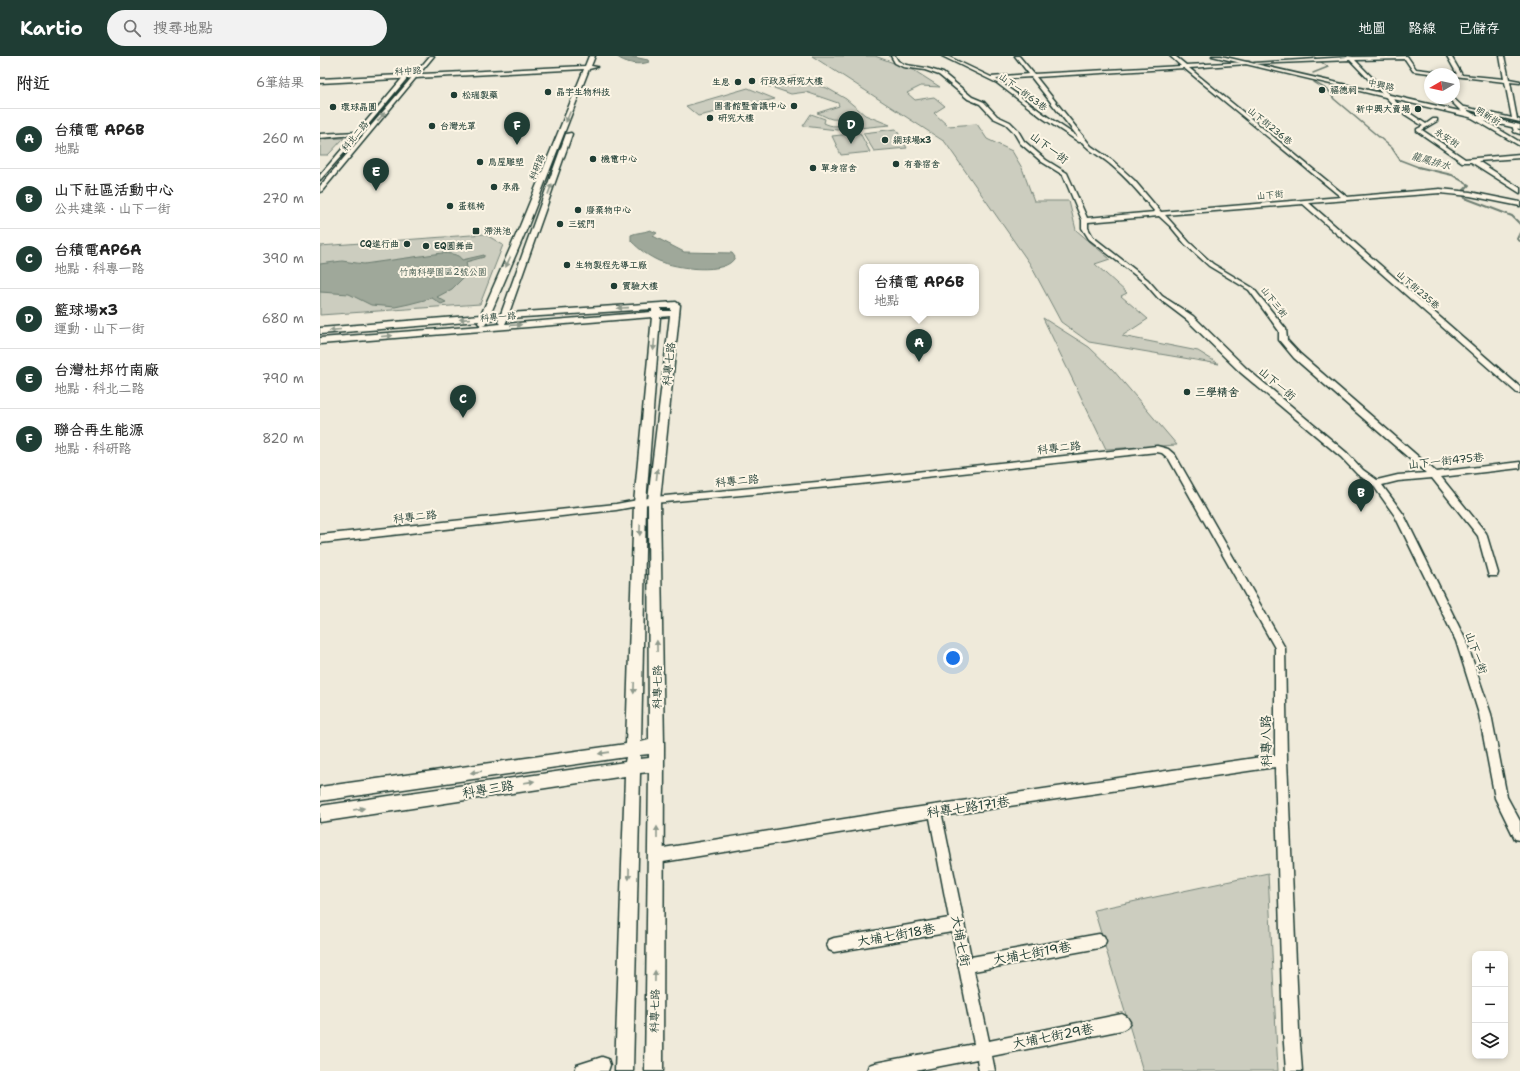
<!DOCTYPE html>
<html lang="zh-TW">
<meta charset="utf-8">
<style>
:root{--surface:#fff;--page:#f2f2f2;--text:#222;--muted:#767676;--line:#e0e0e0;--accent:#1f3d34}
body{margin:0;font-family:"Shantell Sans","LXGW WenKai TC",sans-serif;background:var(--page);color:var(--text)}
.controls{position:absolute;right:12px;bottom:12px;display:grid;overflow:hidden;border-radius:8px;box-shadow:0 2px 6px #0003}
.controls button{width:36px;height:36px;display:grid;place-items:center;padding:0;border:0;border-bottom:1px solid var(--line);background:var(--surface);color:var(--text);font:20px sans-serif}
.compass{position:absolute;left:1104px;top:12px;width:36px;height:36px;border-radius:50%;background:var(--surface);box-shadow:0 2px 6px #0003;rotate:261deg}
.you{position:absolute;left:633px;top:602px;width:14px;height:14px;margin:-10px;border:3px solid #fff;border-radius:50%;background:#1a73e8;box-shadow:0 0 0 6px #1a73e833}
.badge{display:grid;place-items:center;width:26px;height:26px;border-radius:50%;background:var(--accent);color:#fff;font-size:13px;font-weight:700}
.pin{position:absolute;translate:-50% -33px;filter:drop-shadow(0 1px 2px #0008)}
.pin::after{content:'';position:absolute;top:21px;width:14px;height:12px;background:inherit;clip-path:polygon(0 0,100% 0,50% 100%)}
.popup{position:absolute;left:539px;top:208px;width:120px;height:52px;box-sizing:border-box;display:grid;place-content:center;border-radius:8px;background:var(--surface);filter:drop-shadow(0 1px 3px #0005);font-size:13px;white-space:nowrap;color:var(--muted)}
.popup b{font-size:15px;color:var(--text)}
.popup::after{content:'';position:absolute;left:50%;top:100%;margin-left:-8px;border:8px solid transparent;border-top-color:var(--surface)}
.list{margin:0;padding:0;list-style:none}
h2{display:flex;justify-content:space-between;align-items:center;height:52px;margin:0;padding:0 16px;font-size:17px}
h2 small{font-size:13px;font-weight:400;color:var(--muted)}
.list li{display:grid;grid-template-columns:26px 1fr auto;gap:12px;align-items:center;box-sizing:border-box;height:60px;padding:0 16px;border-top:1px solid var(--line)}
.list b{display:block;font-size:15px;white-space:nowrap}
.list p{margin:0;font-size:13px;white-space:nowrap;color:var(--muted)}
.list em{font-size:13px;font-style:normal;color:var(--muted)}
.icon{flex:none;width:22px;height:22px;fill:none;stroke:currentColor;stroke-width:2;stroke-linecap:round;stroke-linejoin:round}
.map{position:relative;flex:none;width:1200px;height:1015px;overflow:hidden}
header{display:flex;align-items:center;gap:24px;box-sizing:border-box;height:56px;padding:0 20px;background:var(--accent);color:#fff}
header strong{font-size:19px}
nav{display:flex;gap:22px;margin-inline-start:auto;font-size:14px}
.search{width:280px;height:36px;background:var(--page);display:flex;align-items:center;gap:10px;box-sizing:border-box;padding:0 14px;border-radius:22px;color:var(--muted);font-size:15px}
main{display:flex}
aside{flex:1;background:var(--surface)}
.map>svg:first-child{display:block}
.green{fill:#cccdbf;stroke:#76857a}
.water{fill:#9fa89a;stroke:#6c7d71}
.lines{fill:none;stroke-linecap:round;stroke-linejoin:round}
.stream-far1{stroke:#6c7d71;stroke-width:1.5}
.stream{stroke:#6c7d71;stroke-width:2}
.minor-casing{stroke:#1f3d34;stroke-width:3}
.tertiary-casing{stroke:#1f3d34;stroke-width:3}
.minor{fill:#fcf5e5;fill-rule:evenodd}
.tertiary{fill:#fcf5e5;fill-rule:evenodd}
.oneway{fill:#8e998c}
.poi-dot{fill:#1f3d34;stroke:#fcf5e5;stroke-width:1.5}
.labels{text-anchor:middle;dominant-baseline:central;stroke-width:4;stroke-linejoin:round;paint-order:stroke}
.far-street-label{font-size:9px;fill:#1f3d34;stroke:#fcf5e5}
.far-poi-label{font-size:9px;font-weight:bold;fill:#1f3d34;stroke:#fcf5e5;text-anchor:start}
.far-park-label{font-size:9px;fill:#425a50;stroke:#fcf5e5}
.far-water-label{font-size:10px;font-style:italic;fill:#455d53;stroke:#fcf5e5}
.street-label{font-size:11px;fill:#1f3d34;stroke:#fcf5e5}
.poi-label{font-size:11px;font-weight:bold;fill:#1f3d34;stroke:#fcf5e5;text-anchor:start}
.near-street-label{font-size:13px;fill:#1f3d34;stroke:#fcf5e5}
</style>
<header>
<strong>Kartio</strong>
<div class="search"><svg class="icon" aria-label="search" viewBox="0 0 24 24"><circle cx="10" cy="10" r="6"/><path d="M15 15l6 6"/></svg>搜尋地點</div>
<nav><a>地圖</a><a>路線</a><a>已儲存</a></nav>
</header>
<main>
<aside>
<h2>附近<small>6筆結果</small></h2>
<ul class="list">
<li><span class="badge">A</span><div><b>台積電 AP6B</b><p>地點</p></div><em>260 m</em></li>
<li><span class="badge">B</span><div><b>山下社區活動中心</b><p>公共建築 · 山下一街</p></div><em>270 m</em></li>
<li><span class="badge">C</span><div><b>台積電AP6A</b><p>地點 · 科專一路</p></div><em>390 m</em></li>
<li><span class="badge">D</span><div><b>籃球場x3</b><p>運動 · 山下一街</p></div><em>680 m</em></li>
<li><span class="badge">E</span><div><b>台灣杜邦竹南廠</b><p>地點 · 科北二路</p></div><em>790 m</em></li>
<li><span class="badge">F</span><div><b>聯合再生能源</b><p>地點 · 科研路</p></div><em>820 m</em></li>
</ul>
</aside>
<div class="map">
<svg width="1200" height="1015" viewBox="0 0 1200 1015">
<rect width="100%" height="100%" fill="#efeada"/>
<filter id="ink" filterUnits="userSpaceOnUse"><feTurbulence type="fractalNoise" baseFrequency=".025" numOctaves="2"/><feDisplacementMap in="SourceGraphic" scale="8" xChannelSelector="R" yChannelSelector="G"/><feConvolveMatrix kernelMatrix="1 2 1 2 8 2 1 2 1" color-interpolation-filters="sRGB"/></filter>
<g filter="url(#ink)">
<!-- green -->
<path class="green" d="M 492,0 L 555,0 L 595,15 L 620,31 L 601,30 L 587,37 L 595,44 L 614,41 L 625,50 L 614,57 L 628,70 L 657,68 L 667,83 L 692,95 L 702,112 L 714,145 L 749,145 L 756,174 L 790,203 L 775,208 L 807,237 L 801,240 L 828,263 L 802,280 L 878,295 L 899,308 L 769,286 L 741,266 L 710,208 L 625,86 Z
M 475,20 L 480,25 L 507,32 L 526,43 L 545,59 L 570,69 L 517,74 L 483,70 L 491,58 L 505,63 L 504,67 C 512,71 519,71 527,66 C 522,60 519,64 512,63 C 507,62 501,58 497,57 L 519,50 L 518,47 L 486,36 L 471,38 L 445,29 Z
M 428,32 L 455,43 L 378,60 L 366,50 Z
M 576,73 L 587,92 L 554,95 L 543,77 Z
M 540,77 L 550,96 L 521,99 L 512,80 Z
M 24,82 L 8,99 L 0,99 L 0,83 Z
M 165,178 L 183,189 L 160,248 L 0,259 L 0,190 Z
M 723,262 L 769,291 L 793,314 L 857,389 L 786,393 Z
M 948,817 L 958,1015 L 823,1015 L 774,854 Z"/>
<!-- water -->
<path class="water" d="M 296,0 L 309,0 L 328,4 L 329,6 C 318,10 305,7 296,0 Z
M 330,174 L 337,177 L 333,180 L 364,196 L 412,197 L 415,201 C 407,220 355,212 339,205 C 328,200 320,194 311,185 L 311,179 C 317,176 323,177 330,174 Z
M 122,197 C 129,198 138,197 142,204 L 164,199 L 164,201 L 146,206 L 148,217 L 132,233 L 117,241 L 126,246 L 121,248 L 112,242 L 89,248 L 75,251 L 51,249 L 29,238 L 0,236 L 0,208 L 22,205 L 44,208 Z"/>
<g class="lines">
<!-- stream-far1 -->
<path class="stream-far1" d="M 993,0 L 1008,11 L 993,17
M 994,26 L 1009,35 L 1014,43 L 1072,92 L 1080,104 L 1101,112"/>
<!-- stream -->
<path class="stream" d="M 1098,111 L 1132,119 L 1149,129 L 1142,136 L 1145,142 L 1192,160 L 1200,168
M 1200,177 L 1197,183 L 1200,185"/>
<defs>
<path id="minor" d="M 110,0 L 114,0 L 2,135 L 0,136 L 0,130 Z
M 571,0 L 575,0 L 578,5 L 586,9 L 606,12 L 623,17 L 652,41 L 664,46 L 677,60 L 690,66 L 697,73 L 704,85 L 726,104 L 747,117 L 767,162 L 835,156 C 821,139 807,122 790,108 C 781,100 770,96 762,86 L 759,86 L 724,63 L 677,27 L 622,0 L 627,0 L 671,21 L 709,18 L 695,0 L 699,0 L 714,18 L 861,10 L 850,0 L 855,0 L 866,9 L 929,6 L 927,8 L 869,12 L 1027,141 L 1120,133 L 1150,136 L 1200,146 L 1200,150 L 1150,140 L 1120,137 L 989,147 L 1200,331 L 1200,337 L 1197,337 L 983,148 L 845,159 L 869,186 L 893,208 L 933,232 L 966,273 L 967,284 L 980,298 L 1116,416 L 1200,406 L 1200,412 L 1121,421 L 1166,477 L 1178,517 L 1177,520 L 1169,520 L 1168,517 L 1158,480 L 1112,422 L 1078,425 L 1062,429 L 1084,459 L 1146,585 L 1171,658 L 1187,741 L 1200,765 L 1200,784 L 1195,783 L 1175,742 L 1159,658 L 1136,585 L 1075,460 L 1053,429 L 1037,418 L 1021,401 L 920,316 L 867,264 L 838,242 L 824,226 L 769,183 L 762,172 L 762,164 L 743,119 L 722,106 L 700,87 L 693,75 L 686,68 L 673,62 L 660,48 L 648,43 L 619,19 L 605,14 L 583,11 L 575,7 ZM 864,12 L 1021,141 L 841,156 L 814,124 L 793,105 L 771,90 L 716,21 ZM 711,21 L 758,81 L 728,61 L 676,23 ZM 839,160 L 851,171 L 865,188 L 889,210 L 929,234 L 959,275 L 959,284 L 974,302 L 1106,417 L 1078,419 L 1057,424 L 1043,414 L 1027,397 L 926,312 L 873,260 L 842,240 L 828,224 L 773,181 L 768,172 L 768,166 Z
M 1027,0 L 1033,1 L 1087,0 L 1096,13 L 1129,17 L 1117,18 L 1093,15 L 1085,3 L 1035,4 L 1082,52 L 1106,68 L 1113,63 L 1117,63 L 1117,65 L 1102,74 L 1145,103 L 1200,98 L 1200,102 L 1158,105 L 1200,132 L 1200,137 L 1151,106 L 1142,106 L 1097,75 L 1097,73 L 1103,70 L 1078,54 L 1030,4 L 936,8 L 934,7 L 1028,1 Z
M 1127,0 L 1131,0 L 1142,19 L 1184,23 L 1180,0 L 1184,0 L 1189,23 L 1200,25 L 1200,27 L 1190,26 L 1197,63 L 1200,64 L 1200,66 L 1145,53 L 1200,86 L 1200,90 L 1142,56 L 1128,42 L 1133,42 L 1143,51 L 1145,51 L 1192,62 L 1185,26 L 1134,20 L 1133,18 L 1137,18 Z
M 90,13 L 94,14 L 42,76 L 44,78 L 40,79 L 0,124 L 0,119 L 34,79 L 0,82 L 0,78 L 37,76 Z
M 1192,68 L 1196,68 L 1198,74 L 1200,74 L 1200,78 L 1194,76 Z
M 837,390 L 848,393 L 855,399 L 965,592 L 967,704 L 979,974 L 982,1015 L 966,1015 L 963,974 L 955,711 L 622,760 L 651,901 L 779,878 L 784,880 L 786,885 L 784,890 L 779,892 L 654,915 L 669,985 L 802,958 L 807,961 L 810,966 L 807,971 L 802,974 L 672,1000 L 675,1015 L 659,1015 L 657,1003 L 595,1015 L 547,1015 L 549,1009 L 555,1007 L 654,988 L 632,876 L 514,896 L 509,894 L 507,889 L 509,884 L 514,882 L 629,862 L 610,762 L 337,807 L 332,805 L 330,800 L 332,795 L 337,793 L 580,754 L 955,699 L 955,592 L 849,403 L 842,397 L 837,396 L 530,429 L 334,447 L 296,454 L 0,487 L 0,479 L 296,448 L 334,441 L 530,423 Z
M 282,1001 L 288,1003 L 290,1009 L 288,1015 L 255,1015 L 257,1009 Z"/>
<path id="tertiary" d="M 269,0 L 275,0 L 271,10 L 277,11 L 269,13 L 208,170 L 170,259 L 181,258 L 246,78 L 251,77 L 252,78 L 189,257 L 356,246 L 360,249 L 340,444 L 344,690 L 343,1015 L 325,1015 L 329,716 L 320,717 L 313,1015 L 295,1015 L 305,720 L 0,766 L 0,750 L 305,706 L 306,701 L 0,745 L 0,731 L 306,688 L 314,447 L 332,261 L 0,288 L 0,282 L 162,270 L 158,267 L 159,265 L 0,278 L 0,272 L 161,259 L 200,170 L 264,13 L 0,27 L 0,23 L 265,10 ZM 341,252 L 351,252 L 351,255 L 341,255 ZM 332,253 L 332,256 L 185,268 L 188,262 ZM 350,260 L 328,444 L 329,684 L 321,686 L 326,447 L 340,261 ZM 179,263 L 178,266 L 180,268 L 162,270 L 165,269 L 168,264 ZM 329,698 L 329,702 L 320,703 L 320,699 Z
M 892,0 L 901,0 L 1200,69 L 1200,73 Z"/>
</defs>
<!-- minor casing -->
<use href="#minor" class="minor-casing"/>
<!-- tertiary casing -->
<use href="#tertiary" class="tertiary-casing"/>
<!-- minor -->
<use href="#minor" class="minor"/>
<!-- tertiary -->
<use href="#tertiary" class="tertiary"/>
</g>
<!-- one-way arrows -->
<defs><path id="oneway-solid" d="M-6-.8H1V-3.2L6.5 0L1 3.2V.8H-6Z"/></defs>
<g class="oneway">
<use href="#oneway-solid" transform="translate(61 61) rotate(-50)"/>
<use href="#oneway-solid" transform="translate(248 61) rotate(112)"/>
<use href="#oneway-solid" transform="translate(230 133) rotate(-70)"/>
<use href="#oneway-solid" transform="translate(188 206) rotate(114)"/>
<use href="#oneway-solid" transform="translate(303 252) rotate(176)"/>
<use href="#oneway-solid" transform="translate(145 263) rotate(175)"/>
<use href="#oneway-solid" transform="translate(196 269) rotate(-4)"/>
<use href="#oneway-solid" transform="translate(15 274) rotate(175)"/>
<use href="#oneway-solid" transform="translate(67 280) rotate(-5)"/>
<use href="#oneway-solid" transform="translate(334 289) rotate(95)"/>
<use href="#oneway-solid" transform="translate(337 418) rotate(-84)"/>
<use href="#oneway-solid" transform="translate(320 474) rotate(92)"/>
<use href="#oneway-solid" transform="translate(337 590) rotate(-91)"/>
<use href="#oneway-solid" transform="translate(314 632) rotate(92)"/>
<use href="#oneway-solid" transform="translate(284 697) rotate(172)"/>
<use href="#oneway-solid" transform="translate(156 716) rotate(172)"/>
<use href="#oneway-solid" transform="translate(209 726) rotate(-9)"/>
<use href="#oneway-solid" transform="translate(39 753) rotate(-9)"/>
<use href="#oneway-solid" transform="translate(337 776) rotate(-90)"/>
<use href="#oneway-solid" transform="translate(309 818) rotate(91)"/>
<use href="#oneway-solid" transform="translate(335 920) rotate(-89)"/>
</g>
</g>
<!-- markers -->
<g class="poi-dot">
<circle cx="432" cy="25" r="4"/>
<circle cx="418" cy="26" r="4"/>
<circle cx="1002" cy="34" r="4"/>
<circle cx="228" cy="36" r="4"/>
<circle cx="134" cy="39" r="4"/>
<circle cx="474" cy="50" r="4"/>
<circle cx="13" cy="51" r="4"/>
<circle cx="1098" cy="53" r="4"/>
<circle cx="390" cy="62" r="4"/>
<circle cx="112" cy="70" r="4"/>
<circle cx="565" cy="84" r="4"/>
<circle cx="273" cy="103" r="4"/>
<circle cx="160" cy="106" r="4"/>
<circle cx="576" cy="108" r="4"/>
<circle cx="493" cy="112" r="4"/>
<circle cx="174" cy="131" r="4"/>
<circle cx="130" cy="150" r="4"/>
<circle cx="258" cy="154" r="4"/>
<circle cx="240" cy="168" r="4"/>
<rect x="152" y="171" width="8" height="8" rx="2"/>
<circle cx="87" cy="188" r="4"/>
<circle cx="106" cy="190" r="4"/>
<circle cx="247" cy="209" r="4"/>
<circle cx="294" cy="230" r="4"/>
<circle cx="867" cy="336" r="4"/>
</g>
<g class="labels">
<!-- far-street labels -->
<g class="far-street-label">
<text transform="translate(88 15) rotate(-3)">科中路</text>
<text transform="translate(1061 29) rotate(13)">中興路</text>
<text transform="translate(703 36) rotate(36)">山下一街63巷</text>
<text transform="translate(1168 60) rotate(31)">明新街</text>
<text transform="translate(950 70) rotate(39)">山下街236巷</text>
<text transform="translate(35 80) rotate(-50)">科北二路</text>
<text transform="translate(1127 82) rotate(33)">永安街</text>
<text transform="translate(217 111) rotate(-68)">科研路</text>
<text transform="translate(950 139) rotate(-5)">山下街</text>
<text transform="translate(1098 234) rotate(41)">山下街235巷</text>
<text transform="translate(954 246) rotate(52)">山下三街</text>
<text transform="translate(178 261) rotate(-4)">科專一路</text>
</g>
<!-- far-poi labels -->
<g class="far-poi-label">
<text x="440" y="25">行政及研究大樓</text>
<text x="410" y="26" text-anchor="end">生息</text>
<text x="1010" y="34">福德祠</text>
<text x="236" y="36">晶宇生物科技</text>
<text x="142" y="39">松瑞製藥</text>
<text x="466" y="50" text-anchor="end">圖書館暨會議中心</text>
<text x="21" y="51">環球晶圓</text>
<text x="1090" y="53" text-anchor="end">新中興大賣場</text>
<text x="398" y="62">研究大樓</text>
<text x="120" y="70">台灣光罩</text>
<text x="573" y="84">網球場x3</text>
<text x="281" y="103">機電中心</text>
<text x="168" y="106">鳥屋雕塑</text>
<text x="584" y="108">有眷宿舍</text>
<text x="501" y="112">單身宿舍</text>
<text x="182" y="131">承鼎</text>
<text x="138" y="150">蛋糕椅</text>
<text x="266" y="154">廢棄物中心</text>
<text x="248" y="168">三號門</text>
<text x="164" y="175">滯洪池</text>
<text x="79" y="188" text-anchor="end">CQ進行曲</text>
<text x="114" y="190">EQ圓舞曲</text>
<text x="255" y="209">生物製程先導工廠</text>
<text x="302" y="230">實驗大樓</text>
</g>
<!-- far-park labels -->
<g class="far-park-label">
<text x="123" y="216">竹南科學園區2號公園</text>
</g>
<!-- far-water labels -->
<g class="far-water-label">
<text transform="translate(1111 105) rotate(16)">龍鳳排水</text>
</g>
<!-- street labels -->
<g class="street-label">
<text transform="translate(729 92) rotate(37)">山下一街</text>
<text transform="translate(349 308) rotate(-84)">科專七路</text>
<text transform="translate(957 328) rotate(40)">山下一街</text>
<text transform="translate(739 392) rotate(-6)">科專二路</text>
<text transform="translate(1126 405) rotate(-6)">山下一街475巷</text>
<text transform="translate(417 425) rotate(-5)">科專二路</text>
<text transform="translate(95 461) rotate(-6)">科專二路</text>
<text transform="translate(1156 597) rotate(70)">山下一街</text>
<text transform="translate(337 631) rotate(-90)">科專七路</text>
<text transform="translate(335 955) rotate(-89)">科專七路</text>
</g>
<!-- poi labels -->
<g class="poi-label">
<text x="875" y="336">三學精舍</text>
</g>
<!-- near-street labels -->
<g class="near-street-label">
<text transform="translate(946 685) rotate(-91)">科專八路</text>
<text transform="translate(168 733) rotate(-9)">科專三路</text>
<text transform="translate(648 751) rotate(-8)">科專七路171巷</text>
<text transform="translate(576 879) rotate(-10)">大埔七街18巷</text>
<text transform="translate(641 885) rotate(79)">大埔七街</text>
<text transform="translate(712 897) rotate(-10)">大埔七街19巷</text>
<text transform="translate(733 980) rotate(-11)">大埔七街29巷</text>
</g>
</g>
</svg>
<div class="controls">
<button>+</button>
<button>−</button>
<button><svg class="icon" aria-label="layers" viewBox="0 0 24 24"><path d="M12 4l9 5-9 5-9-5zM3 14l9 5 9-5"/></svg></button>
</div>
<svg class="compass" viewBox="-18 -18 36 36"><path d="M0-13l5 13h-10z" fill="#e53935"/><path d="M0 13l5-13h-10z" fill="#767676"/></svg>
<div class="you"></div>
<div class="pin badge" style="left:599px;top:306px">A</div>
<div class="popup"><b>台積電 AP6B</b>地點</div>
<div class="pin badge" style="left:1041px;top:456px">B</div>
<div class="pin badge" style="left:143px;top:362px">C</div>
<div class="pin badge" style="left:531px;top:88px">D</div>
<div class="pin badge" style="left:56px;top:135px">E</div>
<div class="pin badge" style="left:197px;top:89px">F</div>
</div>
</main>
